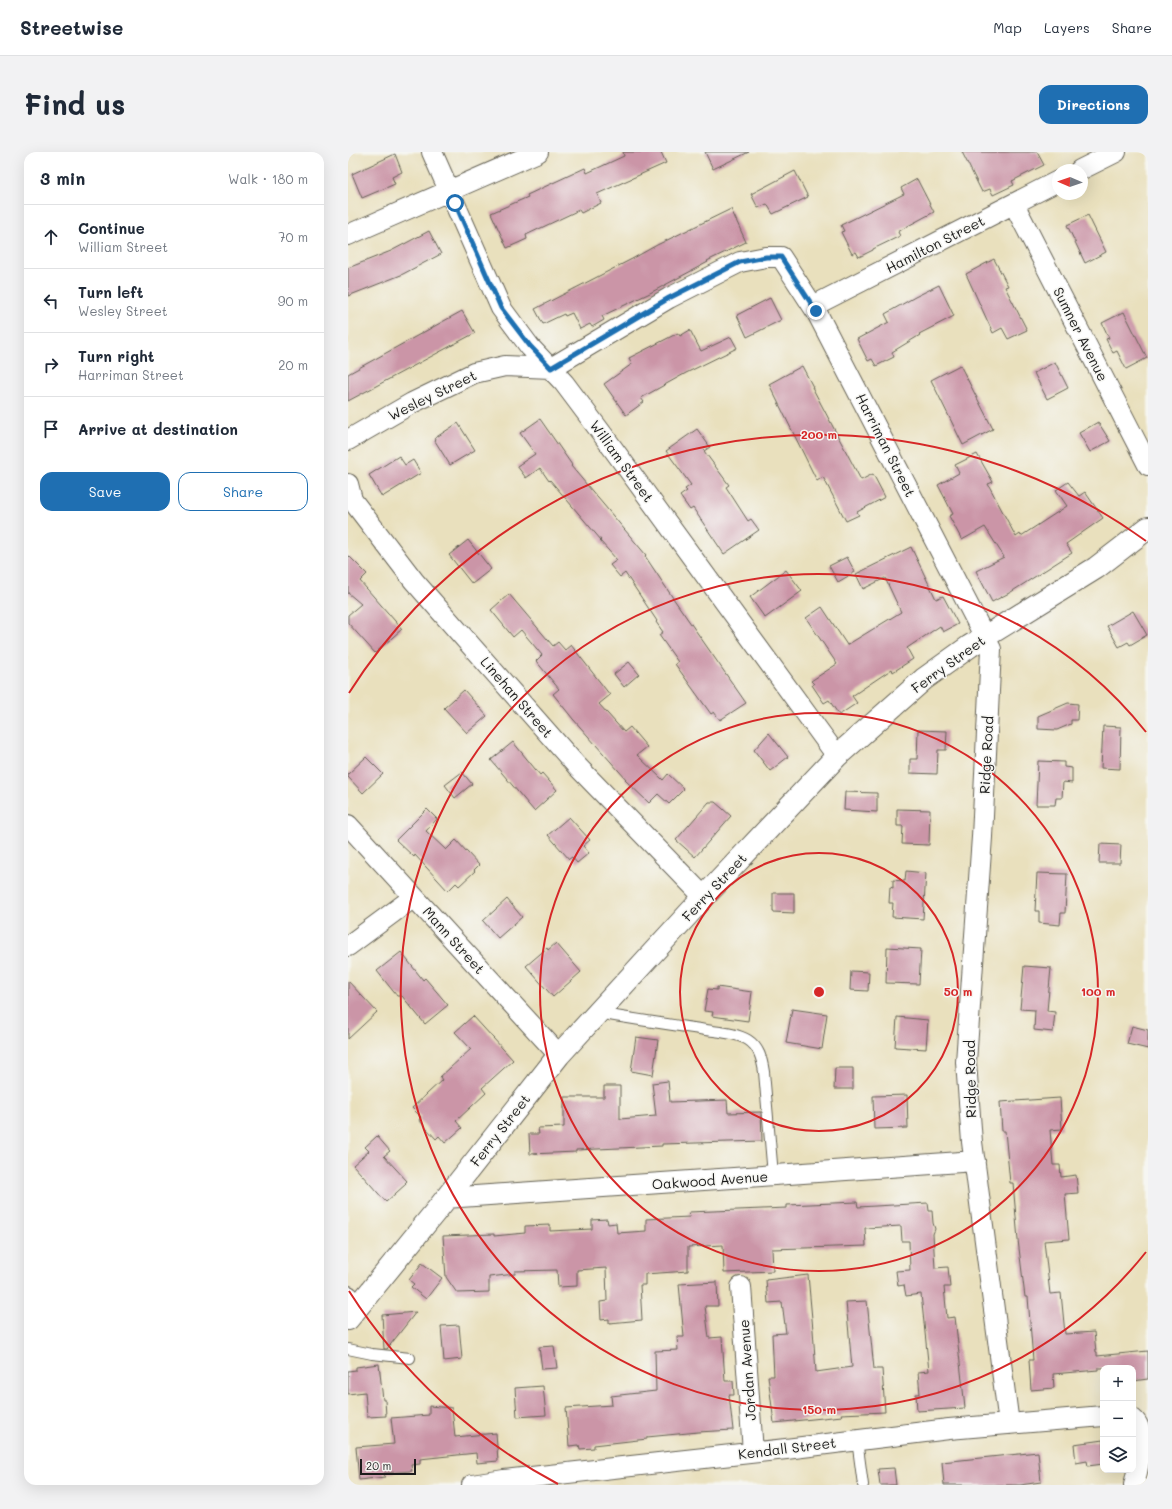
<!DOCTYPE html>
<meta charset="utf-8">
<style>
:root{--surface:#fff;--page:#f2f2f3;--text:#1f2937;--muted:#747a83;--line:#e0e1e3;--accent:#1f6fb2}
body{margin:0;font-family:Mali,sans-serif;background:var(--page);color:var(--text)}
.controls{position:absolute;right:12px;bottom:12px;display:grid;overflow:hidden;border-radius:8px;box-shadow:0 4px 16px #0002}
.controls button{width:36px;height:36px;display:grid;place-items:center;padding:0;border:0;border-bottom:1px solid var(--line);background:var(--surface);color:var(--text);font:20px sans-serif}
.compass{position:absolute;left:704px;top:12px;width:36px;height:36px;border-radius:50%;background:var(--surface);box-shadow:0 4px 16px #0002;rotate:272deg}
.scale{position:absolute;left:12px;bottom:10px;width:56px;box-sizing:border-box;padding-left:4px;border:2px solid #1c1c1c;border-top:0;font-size:11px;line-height:14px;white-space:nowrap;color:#1c1c1c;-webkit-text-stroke:3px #f6f6f2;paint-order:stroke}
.stop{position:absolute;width:12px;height:12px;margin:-9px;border:3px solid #1f6fb2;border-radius:50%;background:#fff}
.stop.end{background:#1f6fb2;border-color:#fff;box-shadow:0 1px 4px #0008}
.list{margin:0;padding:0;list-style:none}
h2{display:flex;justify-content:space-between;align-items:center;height:52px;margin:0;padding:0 16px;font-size:17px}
h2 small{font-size:13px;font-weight:400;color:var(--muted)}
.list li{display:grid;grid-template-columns:26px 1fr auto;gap:12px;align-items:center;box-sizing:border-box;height:64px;padding:0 16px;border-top:1px solid var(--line)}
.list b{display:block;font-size:15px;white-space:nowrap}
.list p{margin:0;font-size:13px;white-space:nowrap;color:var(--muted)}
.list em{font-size:13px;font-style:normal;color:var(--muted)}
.actions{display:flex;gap:8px;padding:12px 16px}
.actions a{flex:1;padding:9px 0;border:1px solid var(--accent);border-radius:12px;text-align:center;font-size:14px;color:var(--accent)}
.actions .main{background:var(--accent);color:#fff}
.icon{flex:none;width:22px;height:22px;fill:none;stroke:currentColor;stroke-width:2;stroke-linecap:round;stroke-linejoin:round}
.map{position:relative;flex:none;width:800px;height:1333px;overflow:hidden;border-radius:12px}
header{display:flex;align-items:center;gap:24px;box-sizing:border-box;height:56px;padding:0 20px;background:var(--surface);border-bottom:1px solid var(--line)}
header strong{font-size:19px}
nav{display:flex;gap:22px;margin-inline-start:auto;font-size:14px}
.intro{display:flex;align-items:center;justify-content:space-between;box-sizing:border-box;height:96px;padding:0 24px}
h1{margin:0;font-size:28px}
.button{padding:10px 18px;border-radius:12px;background:var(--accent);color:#fff;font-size:14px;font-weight:700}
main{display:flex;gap:24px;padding:0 24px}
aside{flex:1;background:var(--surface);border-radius:12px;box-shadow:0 4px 16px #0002}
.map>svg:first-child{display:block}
.building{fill:#cb95a7}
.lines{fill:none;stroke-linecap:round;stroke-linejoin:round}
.service-casing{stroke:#646154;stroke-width:12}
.minor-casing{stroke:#646154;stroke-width:22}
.tertiary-casing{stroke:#646154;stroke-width:24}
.service{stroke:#fff;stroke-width:10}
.minor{stroke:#fff;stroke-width:20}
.tertiary{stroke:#fff;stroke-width:22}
.route{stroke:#1f6fb2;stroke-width:5}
.ring{fill:none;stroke:#d62828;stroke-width:2}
.labels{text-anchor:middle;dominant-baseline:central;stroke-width:3;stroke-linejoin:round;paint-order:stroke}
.street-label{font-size:14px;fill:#1c1c1c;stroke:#f6f6f2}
.centre{fill:#d62828;stroke:#f6f6f2;stroke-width:2}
.ring-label{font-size:12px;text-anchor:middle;font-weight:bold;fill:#d62828;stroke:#f6f6f2;stroke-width:3;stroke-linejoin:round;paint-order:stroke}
</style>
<header>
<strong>Streetwise</strong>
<nav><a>Map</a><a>Layers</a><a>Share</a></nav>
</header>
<div class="intro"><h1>Find us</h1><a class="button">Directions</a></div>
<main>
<aside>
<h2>3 min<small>Walk · 180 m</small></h2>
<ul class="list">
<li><svg class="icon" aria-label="ahead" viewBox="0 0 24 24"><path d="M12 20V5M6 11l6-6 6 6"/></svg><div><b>Continue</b><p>William Street</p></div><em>70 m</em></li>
<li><svg class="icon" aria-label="left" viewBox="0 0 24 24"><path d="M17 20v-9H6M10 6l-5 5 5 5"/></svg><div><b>Turn left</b><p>Wesley Street</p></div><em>90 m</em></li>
<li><svg class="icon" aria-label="right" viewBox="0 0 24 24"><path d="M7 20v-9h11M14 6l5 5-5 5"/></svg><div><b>Turn right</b><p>Harriman Street</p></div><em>20 m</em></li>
<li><svg class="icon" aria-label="arrive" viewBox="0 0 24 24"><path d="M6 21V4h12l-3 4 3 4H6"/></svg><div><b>Arrive at destination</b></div></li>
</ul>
<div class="actions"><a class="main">Save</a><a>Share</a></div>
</aside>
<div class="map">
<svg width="800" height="1333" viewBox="0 0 800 1333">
<rect width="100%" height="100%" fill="#f6f6f2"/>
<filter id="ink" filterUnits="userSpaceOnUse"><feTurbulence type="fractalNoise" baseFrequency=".025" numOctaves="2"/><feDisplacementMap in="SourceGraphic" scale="8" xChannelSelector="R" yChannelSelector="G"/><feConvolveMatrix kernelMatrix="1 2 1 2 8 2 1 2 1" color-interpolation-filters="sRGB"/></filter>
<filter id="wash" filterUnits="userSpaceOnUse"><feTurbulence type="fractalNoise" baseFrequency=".012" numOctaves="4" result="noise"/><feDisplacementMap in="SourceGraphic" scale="16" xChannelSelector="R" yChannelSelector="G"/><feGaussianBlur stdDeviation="0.9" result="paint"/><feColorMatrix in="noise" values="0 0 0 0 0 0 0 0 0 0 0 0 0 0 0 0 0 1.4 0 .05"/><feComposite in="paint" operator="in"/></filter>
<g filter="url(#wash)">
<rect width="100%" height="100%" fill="#e9e0bd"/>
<g id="blocks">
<!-- building -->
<path class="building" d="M 275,0 L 313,0 L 318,11 L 249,42 L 253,51 L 233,61 L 231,58 L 178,83 L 179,87 L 159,96 L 143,61 L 180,45 L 179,43 L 237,16 L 239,21 L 276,4 Z
M 357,0 L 401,0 L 365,17 Z
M 614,0 L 689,0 L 696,13 L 664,29 L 666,33 L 645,43 L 642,37 L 634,40 Z
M 47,2 L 54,20 L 44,25 L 47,32 L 14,46 L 4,22 Z
M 447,19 L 460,45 L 425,62 L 419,52 L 410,56 L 403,42 Z
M 569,27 L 586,60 L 558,75 L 550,80 L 552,84 L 525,97 L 525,98 L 511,105 L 508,100 L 504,102 L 493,80 L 496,79 L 493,73 L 556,42 L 553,36 Z
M 383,57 L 398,90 L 359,109 L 360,110 L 302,141 L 254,164 L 256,168 L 244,175 L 242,172 L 232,177 L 224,161 L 217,164 L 216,162 L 195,172 L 187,157 L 284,107 L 309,93 Z
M 740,63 L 758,100 L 737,111 L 719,73 Z
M 81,79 L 93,102 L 53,123 L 0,144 L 0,116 L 43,99 Z
M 646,107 L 660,134 L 657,135 L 679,178 L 660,187 L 654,176 L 645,181 L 618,122 Z
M 591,133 L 606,164 L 571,182 L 572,183 L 544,200 L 546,205 L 528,214 L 524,207 L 520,209 L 509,187 L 541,170 L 537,162 L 567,145 Z
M 422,146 L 433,168 L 399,185 L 389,163 Z
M 114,159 L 127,181 L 0,249 L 0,222 Z
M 776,160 L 799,206 L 778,217 L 769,199 L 765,201 L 758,187 L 761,186 L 754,171 Z
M 342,178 L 353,199 L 383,185 L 389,196 L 338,221 L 293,246 L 296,250 L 278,263 L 256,232 L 284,212 L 281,206 L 330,181 L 332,184 Z
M 707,210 L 720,236 L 699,247 L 686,221 Z
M 612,213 L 645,277 L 615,293 L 583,228 Z
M 454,214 L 465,235 L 464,235 L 513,328 L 525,322 L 537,345 L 509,360 L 511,363 L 498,369 L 475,325 L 469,329 L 421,232 Z
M 192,267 L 224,313 L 223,314 L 298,403 L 297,404 L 325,446 L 398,551 L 372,568 L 366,560 L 363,562 L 327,512 L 330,510 L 311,483 L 315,480 L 308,470 L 309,469 L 277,421 L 272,425 L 262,413 L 269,408 L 252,389 L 253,388 L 202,328 L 201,329 L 192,316 L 178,326 L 169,314 L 187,302 L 172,281 Z
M 750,270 L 762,289 L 742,300 L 731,281 Z
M 110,271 L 127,298 L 102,313 L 87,289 L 88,288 L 87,286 Z
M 349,277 L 362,295 L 356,299 L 381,333 L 378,335 L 400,369 L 403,367 L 411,378 L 376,402 L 345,356 L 342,358 L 332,344 L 339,339 L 337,337 L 343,333 L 318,299 Z
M 629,302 L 645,330 L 640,332 L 668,385 L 672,382 L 673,384 L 719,354 L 708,338 L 720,330 L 731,344 L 737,340 L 755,366 L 718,392 L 724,401 L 663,440 L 644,450 L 628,419 L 656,405 L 637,375 L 614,388 L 601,364 L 605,362 L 590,333 L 611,321 L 607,313 Z
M 51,304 L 57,313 L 65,308 L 73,321 L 34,345 L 21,323 Z
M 120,388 L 143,417 L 124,432 L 101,403 Z
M 563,395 L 588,447 L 595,444 L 610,472 L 595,480 L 592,474 L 559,496 L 565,507 L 545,520 L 544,517 L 504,544 L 509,551 L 491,563 L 481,548 L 476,551 L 464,533 L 466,532 L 463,529 L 489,512 L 458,466 L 474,455 L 499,493 L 553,460 L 537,426 L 515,437 L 508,422 Z
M 0,403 L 19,422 L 12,429 L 54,477 L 27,501 L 0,471 L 0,463 L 13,452 L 0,441 Z
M 499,405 L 507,420 L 490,430 L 481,414 Z
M 438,418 L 454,439 L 417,466 L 402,445 Z
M 161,442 L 205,494 L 210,490 L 217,498 L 223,493 L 262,543 L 251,552 L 276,580 L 282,575 L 299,595 L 289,603 L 315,628 L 320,622 L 336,637 L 321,652 L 310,642 L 301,651 L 277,628 L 278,627 L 225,567 L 205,542 L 211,537 L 188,509 L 194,503 L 173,478 L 165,485 L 143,458 Z
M 785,459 L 799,483 L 782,493 L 780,490 L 771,495 L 759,474 Z
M 281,510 L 291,522 L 276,535 L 266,522 Z
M 116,538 L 139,564 L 119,581 L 96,556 Z
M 720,551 L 730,552 L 729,568 L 723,568 L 723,572 L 709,578 L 690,577 L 690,564 Z
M 755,574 L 773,575 L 772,617 L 753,616 Z
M 570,578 L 599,579 L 598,598 L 590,598 L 589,622 L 562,621 L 562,607 L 569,607 Z
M 421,581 L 440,605 L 422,619 L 406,598 Z
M 165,590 L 192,623 L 194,621 L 209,638 L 186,659 L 143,608 Z
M 18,605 L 35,622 L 15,641 L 0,625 L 0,622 Z
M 690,609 L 716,610 L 716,615 L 724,616 L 724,631 L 715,630 L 714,646 L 708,646 L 707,653 L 688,653 Z
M 114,620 L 124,632 L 107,646 L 97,633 Z
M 497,640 L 529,641 L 529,660 L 496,658 Z
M 361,650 L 367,650 L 383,664 L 347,705 L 328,688 Z
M 79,657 L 89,667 L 78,679 L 98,698 L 108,688 L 131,713 L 126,718 L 127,719 L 111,734 L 108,731 L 100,739 L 67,703 L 66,705 L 48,688 Z
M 549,657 L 582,658 L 581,693 L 554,692 L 555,674 L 549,674 Z
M 221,665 L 242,688 L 235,694 L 241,701 L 229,711 L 224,705 L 221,707 L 200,683 Z
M 752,692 L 773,693 L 772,711 L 751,711 Z
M 558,719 L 578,721 L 575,767 L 544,765 L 545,751 L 541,751 L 542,735 L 545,736 L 545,728 L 557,729 Z
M 689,721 L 719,722 L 717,761 L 713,761 L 712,773 L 691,771 L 691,759 L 687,759 Z
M 425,741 L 446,741 L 446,761 L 425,760 Z
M 159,747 L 174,765 L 150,786 L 135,769 Z
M 208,791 L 233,820 L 205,845 L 178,814 L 199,796 L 200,798 Z
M 539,795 L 573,797 L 571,832 L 538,831 Z
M 53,800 L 75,828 L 77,826 L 100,853 L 77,872 L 54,844 L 49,844 L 29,819 Z
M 676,814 L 703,816 L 699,859 L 707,860 L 705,880 L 686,878 L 687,858 L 672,857 Z
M 503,819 L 521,820 L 520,839 L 502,838 Z
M 0,829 L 29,860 L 0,887 Z
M 369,835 L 404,840 L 400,869 L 364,864 L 365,860 L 356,859 L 360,837 L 369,838 Z
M 444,857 L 479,862 L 474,897 L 438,891 Z
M 125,864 L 165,908 L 134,936 L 138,941 L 108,969 L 114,976 L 97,991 L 91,984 L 88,987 L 71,968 L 73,965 L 64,956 L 94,928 L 92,925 L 123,897 L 107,880 Z
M 549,865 L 580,868 L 578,897 L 547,895 Z
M 784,874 L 800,878 L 800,897 L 779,892 Z
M 288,885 L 310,888 L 305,923 L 283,919 Z
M 487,916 L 505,916 L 505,937 L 486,937 Z
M 320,929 L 322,950 L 379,948 L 380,961 L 413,960 L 414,989 L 314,992 L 314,994 L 228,998 L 228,1000 L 182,1002 L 181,982 L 191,982 L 190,976 L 216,975 L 216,945 L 256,945 L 256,934 L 272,934 L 272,967 L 308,964 L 304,931 Z
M 559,943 L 560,976 L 526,977 L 525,944 Z
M 712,946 L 714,977 L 702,978 L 705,1013 L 712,1013 L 713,1025 L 728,1023 L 730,1041 L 717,1042 L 721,1087 L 696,1089 L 702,1142 L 713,1141 L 717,1182 L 746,1180 L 748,1200 L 749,1200 L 749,1204 L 800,1199 L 800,1227 L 785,1229 L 785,1216 L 750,1216 L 750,1218 L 705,1222 L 706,1236 L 683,1238 L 681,1208 L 685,1208 L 680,1145 L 677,1145 L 670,1088 L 665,1031 L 662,1031 L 657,979 L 654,979 L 652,950 Z
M 29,984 L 42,999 L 36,1004 L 59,1029 L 57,1031 L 58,1032 L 38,1050 L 5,1013 L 21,999 L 17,995 Z
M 509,1050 L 510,1055 L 580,1051 L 581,1059 L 584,1059 L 585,1071 L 587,1077 L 585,1082 L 587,1116 L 600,1115 L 602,1135 L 596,1135 L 599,1166 L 607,1165 L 617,1256 L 569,1259 L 568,1242 L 572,1242 L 570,1220 L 581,1219 L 573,1142 L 558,1144 L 556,1133 L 550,1134 L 548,1119 L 562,1118 L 561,1089 L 554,1089 L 553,1074 L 517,1076 L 518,1094 L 424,1097 L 425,1119 L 376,1121 L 375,1093 L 340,1095 L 340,1119 L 297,1122 L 297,1133 L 292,1133 L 294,1168 L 261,1171 L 261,1167 L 253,1168 L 252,1150 L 259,1149 L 258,1116 L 229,1118 L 229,1134 L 210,1135 L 209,1118 L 167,1119 L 167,1122 L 141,1125 L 141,1140 L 109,1141 L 98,1125 L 95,1084 L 146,1082 L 146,1084 L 177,1081 L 177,1074 L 202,1073 L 202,1079 L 244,1077 L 244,1068 L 259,1067 L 260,1072 L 268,1071 L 269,1081 L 298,1079 L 298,1067 L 342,1065 L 341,1060 L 439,1056 L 439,1053 Z
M 74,1111 L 94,1126 L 78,1147 L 63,1135 L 66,1132 L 61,1128 Z
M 460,1123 L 465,1178 L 468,1220 L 504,1215 L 498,1150 L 519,1149 L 526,1217 L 534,1217 L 537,1260 L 493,1262 L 494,1264 L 426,1271 L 420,1224 L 426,1224 L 424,1182 L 438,1181 L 434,1150 L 420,1151 L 418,1128 Z
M 369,1130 L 370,1154 L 357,1154 L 361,1186 L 374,1185 L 377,1229 L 385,1229 L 386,1243 L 381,1243 L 385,1278 L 350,1280 L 299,1285 L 299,1287 L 246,1293 L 246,1296 L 232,1297 L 231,1293 L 221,1294 L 218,1256 L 264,1253 L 263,1244 L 308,1239 L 307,1199 L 330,1198 L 329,1185 L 336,1185 L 331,1132 Z
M 68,1160 L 39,1197 L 36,1197 L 34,1163 Z
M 111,1173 L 114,1207 L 96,1209 L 93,1174 Z
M 206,1194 L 209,1216 L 194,1217 L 191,1195 Z
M 31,1212 L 35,1248 L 37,1248 L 38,1264 L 19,1265 L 17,1240 L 0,1242 L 0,1219 L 8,1218 L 8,1215 Z
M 195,1234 L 198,1263 L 169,1265 L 167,1236 Z
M 81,1254 L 104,1256 L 107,1285 L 148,1281 L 150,1309 L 129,1311 L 128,1301 L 72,1307 L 72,1312 L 63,1313 L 64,1319 L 36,1321 L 37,1325 L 11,1328 L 8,1295 L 46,1292 L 43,1266 L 81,1263 Z
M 755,1288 L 755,1312 L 740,1314 L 739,1309 L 728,1311 L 726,1292 Z
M 690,1300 L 693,1330 L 672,1333 L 596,1333 L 594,1310 Z
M 546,1316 L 548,1333 L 532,1333 L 530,1317 Z"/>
</g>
</g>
<g filter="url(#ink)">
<use href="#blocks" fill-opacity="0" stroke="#646154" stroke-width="1"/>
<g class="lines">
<defs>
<path id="service" d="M 249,861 C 284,867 318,872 352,877 C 367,880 387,880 400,888 C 411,895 414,907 416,920 L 425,1023
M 0,1197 L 24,1202 L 62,1206
M 509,1288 L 515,1333"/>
<path id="minor" d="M 84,0 L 153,156 L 182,195 L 216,231 L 255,283 L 489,604
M 732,18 L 768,0
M 666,52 L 800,313
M 0,83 L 190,0
M 465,154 L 710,29
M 0,288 L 64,251 L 126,221 L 157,214 L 203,216 L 321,146 L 392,110 L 418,105 L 433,105 L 468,159 L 643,497 L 634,685 L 618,910 L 624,990 L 661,1272
M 0,332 L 4,348 L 66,429 L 228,613 L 356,745
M 0,673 L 211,903
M 0,794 L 66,745
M 98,1046 L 627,1009
M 393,1135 L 405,1300
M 0,1144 L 10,1155
M 785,1267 C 800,1279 790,1316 786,1333
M 124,1333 L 156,1328 L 438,1297 L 601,1277 L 755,1264"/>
<path id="tertiary" d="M 0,1167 L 92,1054 L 211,903 L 356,745 L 489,604 L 576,527 L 622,494 L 748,416 L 800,376"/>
</defs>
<!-- service casing -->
<use href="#service" class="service-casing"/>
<!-- minor casing -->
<use href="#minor" class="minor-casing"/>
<!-- tertiary casing -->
<use href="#tertiary" class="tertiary-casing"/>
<!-- service -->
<use href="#service" class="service"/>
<!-- minor -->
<use href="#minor" class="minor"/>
<!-- tertiary -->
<use href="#tertiary" class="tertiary"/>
</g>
</g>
<g class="lines" filter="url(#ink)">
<!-- route -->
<path class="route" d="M 107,51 L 153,156 L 182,194 L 203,216 L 321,146 L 392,110 L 418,105 L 433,105 L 468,159"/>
</g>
<!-- distance rings -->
<g class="ring">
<circle cx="471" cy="840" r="139"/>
<circle cx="471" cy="840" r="279"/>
<path d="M798 1100A418 418 0 1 1 798 580"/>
<path d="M210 1332A557 557 0 0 1 1 1139M1 541A557 557 0 0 1 798 389"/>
</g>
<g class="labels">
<!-- street labels -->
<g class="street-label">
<text transform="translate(587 92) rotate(-27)">Hamilton Street</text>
<text transform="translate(733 182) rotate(63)">Sumner Avenue</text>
<text transform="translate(84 243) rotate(-26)">Wesley Street</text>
<text transform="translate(538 293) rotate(63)">Harriman Street</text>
<text transform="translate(274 309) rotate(54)">William Street</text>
<text transform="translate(600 512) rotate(-36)">Ferry Street</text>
<text transform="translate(169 545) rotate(49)">Linehan Street</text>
<text transform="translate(638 603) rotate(-87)">Ridge Road</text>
<text transform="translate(366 735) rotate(-47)">Ferry Street</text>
<text transform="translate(106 788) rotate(48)">Mann Street</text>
<text transform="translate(622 927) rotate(-91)">Ridge Road</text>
<text transform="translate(152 978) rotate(-52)">Ferry Street</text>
<text transform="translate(362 1028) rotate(-4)">Oakwood Avenue</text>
<text transform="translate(399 1218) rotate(-94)">Jordan Avenue</text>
<text transform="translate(439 1296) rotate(-7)">Kendall Street</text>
</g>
</g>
<circle cx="471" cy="840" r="6" class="centre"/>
<g class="ring-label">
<text x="471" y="287">200 m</text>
<text x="610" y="844">50 m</text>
<text x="750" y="844">100 m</text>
<text x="471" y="1262">150 m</text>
</g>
</svg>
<div class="controls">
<button>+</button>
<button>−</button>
<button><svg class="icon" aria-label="layers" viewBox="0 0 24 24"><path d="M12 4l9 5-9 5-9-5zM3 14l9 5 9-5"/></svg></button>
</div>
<svg class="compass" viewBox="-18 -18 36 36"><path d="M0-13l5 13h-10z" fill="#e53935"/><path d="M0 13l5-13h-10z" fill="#747a83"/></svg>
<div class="scale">20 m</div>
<div class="stop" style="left:107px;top:51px"></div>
<div class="stop end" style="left:468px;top:159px"></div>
</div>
</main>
